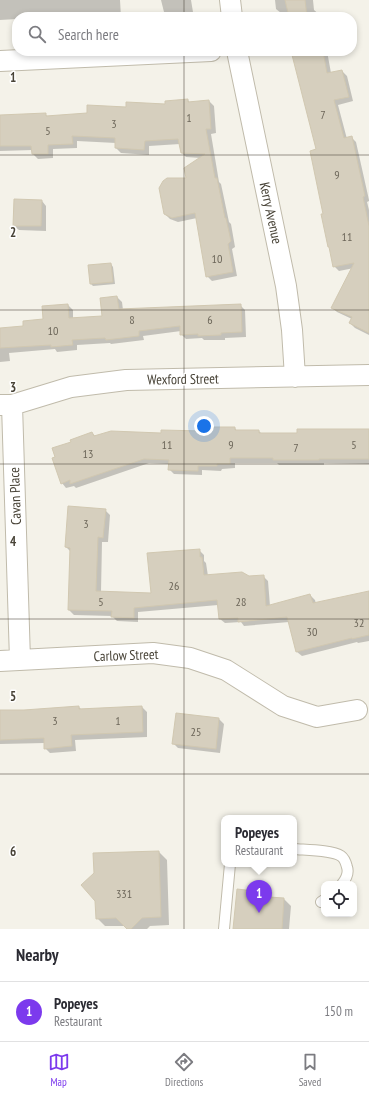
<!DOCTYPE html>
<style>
:root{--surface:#fff;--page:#f7f7f7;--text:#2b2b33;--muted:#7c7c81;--line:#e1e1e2;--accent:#7c3aed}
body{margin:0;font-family:"PT Sans Narrow",sans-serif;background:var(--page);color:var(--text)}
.controls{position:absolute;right:12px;bottom:12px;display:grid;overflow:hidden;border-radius:8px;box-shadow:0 2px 6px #0003}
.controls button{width:36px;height:36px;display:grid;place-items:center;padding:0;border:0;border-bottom:1px solid var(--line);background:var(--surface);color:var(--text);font:20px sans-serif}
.you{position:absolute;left:204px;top:426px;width:14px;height:14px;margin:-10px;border:3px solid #fff;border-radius:50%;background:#1a73e8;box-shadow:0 0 0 6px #1a73e833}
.badge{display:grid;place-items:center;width:26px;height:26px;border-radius:50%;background:var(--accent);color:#fff;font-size:13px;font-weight:700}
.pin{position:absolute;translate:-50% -33px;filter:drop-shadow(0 1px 2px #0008)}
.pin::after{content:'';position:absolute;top:21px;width:14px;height:12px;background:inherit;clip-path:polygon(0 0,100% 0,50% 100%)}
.popup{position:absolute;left:221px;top:815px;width:76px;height:52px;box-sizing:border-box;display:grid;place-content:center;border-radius:8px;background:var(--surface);filter:drop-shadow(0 1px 3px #0005);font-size:13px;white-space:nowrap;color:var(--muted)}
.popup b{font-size:15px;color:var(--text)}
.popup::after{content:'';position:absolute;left:50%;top:100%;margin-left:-8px;border:8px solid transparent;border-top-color:var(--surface)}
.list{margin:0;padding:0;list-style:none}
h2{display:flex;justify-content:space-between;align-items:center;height:52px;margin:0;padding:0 16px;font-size:17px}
h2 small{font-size:13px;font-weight:400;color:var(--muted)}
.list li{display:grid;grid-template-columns:26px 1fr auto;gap:12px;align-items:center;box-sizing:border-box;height:60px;padding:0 16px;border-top:1px solid var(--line)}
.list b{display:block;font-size:15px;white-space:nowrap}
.list p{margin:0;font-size:13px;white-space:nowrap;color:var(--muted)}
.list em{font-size:13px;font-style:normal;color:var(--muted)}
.icon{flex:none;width:22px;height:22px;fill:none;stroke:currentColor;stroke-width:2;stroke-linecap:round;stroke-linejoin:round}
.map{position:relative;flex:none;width:369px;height:929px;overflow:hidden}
.search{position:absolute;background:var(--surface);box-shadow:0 2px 6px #0003;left:12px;right:12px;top:12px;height:44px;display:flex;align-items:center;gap:10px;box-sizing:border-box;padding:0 14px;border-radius:16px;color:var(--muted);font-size:15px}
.sheet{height:112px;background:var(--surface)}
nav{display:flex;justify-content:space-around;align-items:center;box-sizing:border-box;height:56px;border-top:1px solid var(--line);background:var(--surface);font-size:11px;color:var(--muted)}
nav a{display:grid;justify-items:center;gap:2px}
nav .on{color:var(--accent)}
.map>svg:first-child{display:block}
.shadow{fill:#0003}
.building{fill:#d6cfbe;stroke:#d1c8b1}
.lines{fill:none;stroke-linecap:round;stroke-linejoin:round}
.service-casing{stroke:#c0bbab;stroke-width:12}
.minor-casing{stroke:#c0bbab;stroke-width:22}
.service{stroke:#fff;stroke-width:10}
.minor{stroke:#fff;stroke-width:20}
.grid{fill:none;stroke:#484337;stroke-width:1;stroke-opacity:0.55}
.labels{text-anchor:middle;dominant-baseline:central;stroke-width:3;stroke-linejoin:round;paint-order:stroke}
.number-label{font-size:12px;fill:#6c6659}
.street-label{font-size:14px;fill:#484337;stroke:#fff}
.grid-label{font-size:13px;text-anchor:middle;font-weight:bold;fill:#484337;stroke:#fff;stroke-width:3;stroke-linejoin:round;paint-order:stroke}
</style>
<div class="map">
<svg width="369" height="929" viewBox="0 0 369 929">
<rect width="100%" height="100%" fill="#f4f2e9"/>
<!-- shadow -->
<path class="shadow" d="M 0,0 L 120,0 L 121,17 L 17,17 L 17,19 L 0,20 Z
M 161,0 L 191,0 L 193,12 L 168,17 L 164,12 Z
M 275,0 L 313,0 L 314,10 L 320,15 L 320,17 L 290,17 L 289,12 L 281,13 L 276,9 Z
M 293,51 L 327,51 L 331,73 L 342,71 L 347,76 L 353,101 L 338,105 L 347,139 L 352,138 L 356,142 L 369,200 L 369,201 L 367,202 L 369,210 L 369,265 L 339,271 L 334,266 L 324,215 L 318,150 Z
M 188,100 L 190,103 L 209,101 L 214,106 L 216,133 L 211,134 L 219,182 L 221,184 L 229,222 L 231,224 L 235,247 L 232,249 L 237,276 L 212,281 L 207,276 L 197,218 L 178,222 L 170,219 L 165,214 L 201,158 L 186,157 L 181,152 L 180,144 L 149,146 L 149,155 L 121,153 L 116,148 L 116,143 L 77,141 L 77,148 L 53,149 L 53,158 L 38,159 L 33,154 L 33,150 L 0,151 L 0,119 L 45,114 L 48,117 L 88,114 L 127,108 L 166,105 Z
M 42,201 L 46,206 L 46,231 L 19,230 L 14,226 Z
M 111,264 L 113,267 L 115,284 L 93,286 L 91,284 Z
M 369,285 L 369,335 L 355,328 L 350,323 L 352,319 L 337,312 L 332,307 Z
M 117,297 L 122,302 L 123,310 L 240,305 L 245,310 L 246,337 L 225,338 L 225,340 L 204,340 L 202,338 L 186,339 L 181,334 L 181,331 L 143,336 L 144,340 L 111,344 L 110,343 L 77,345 L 77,350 L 57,352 L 55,349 L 9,353 L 10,361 L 0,362 L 0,329 L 24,327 L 44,320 L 68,305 L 73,310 L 73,319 L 104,317 Z
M 235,428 L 237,431 L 259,431 L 262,434 L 298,434 L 369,431 L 369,464 L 324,463 L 324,465 L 279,465 L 277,463 L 235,463 L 235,468 L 222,469 L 221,471 L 202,470 L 202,475 L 174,474 L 169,469 L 170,464 L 149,463 L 76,488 L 74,486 L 66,488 L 62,483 L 72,442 L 92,433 L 96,437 L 204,432 Z
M 105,510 L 110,515 L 108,542 L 102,542 L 101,592 L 152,594 L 199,550 L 204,555 L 204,561 L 206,563 L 208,576 L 249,577 L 263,576 L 268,581 L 270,606 L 310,595 L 315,600 L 316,604 L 369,592 L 369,641 L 358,643 L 357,642 L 302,656 L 297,652 L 289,622 L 244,626 L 241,622 L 225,623 L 220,619 L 218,605 L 138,612 L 138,622 L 117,621 L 112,616 L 74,615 L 69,610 L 70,551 L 66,547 Z
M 79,707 L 82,710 L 142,707 L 147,712 L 147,737 L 75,740 L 76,751 L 50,753 L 45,748 L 45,743 L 0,744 L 0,711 L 24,711 Z
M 177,715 L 219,719 L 224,724 L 220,753 L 178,748 L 173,743 Z
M 159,852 L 167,860 L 169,925 L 150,926 L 147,929 L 128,929 L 125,926 L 105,926 L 97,918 L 95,874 Z
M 254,892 L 259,897 L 284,899 L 291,906 L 289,929 L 234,929 Z"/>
<!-- building -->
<path class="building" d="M 285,0 L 305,0 L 307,17 L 289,17 Z
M 291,51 L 323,51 L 327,73 L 342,70 L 349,97 L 334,100 L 344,138 L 352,136 L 365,196 L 363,197 L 369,226 L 369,333 L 349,323 L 352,317 L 331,308 L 354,263 L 333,267 L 329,247 L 328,247 L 321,214 L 323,214 L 310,151 L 316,149 Z
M 188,99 L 188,102 L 209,100 L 211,129 L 206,129 L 215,178 L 217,178 L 225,218 L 226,218 L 231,241 L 228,244 L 233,272 L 206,277 L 195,213 L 172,218 L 164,214 L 159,188 L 163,181 L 167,178 L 186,178 L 184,168 L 205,154 L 181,153 L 178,139 L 145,141 L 144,150 L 115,148 L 115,138 L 72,136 L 73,144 L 48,145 L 48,154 L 32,154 L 31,146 L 0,146 L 0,115 L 46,113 L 46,116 L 87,113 L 87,105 L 126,107 L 126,102 L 165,104 L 165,101 Z
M 14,199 L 42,200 L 41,226 L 13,226 Z
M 111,263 L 113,282 L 90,284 L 88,265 Z
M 117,296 L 119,309 L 241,304 L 242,332 L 221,333 L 221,335 L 198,336 L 198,334 L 180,335 L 180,326 L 139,331 L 139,336 L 106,340 L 105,338 L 72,340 L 73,345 L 51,347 L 51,345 L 0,348 L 0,328 L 23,326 L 23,321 L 43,319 L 42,306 L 68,304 L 69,318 L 102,316 L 100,298 Z
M 214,427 L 235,427 L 235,430 L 259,430 L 259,433 L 297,433 L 297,429 L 369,429 L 369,459 L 319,459 L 319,460 L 273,460 L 273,458 L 230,458 L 230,464 L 217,464 L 217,466 L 198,466 L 198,471 L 168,470 L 169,460 L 144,459 L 70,484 L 70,480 L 61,484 L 52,458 L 55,457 L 52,448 L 71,442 L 70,440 L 92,432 L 94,436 L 111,431 L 161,433 L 161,430 L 203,431 L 203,430 L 213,430 Z
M 68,506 L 106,509 L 103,538 L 98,537 L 96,591 L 151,593 L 147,553 L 200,549 L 200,557 L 202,557 L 204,575 L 242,572 L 249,576 L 264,575 L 266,606 L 310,594 L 313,603 L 369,591 L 369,635 L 352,639 L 352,638 L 296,652 L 287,617 L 238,622 L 238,618 L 219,619 L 217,600 L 134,608 L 134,618 L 111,617 L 112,611 L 68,610 L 70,548 L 65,547 Z
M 79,706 L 79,709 L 142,706 L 143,732 L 71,735 L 72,746 L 44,749 L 44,738 L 0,740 L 0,710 L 24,710 Z
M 176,713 L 219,718 L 216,749 L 172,744 Z
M 159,851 L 161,917 L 142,918 L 131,929 L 127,929 L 116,918 L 96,919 L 95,901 L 81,885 L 94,873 L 93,853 Z
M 237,889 L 254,891 L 254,896 L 284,898 L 282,929 L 233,929 Z"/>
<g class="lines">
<defs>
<path id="service" d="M 294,849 C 305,850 332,850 341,856 C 344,858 346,863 347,867 C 349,873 346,879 342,884
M 321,902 L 324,900
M 224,929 L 230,864"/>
<path id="minor" d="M 230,0 L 232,17
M 237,51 L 286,286 L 292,330 L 295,377
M 0,61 L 211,51
M 0,405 L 12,405 L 71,387 L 126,380 L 369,375
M 12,405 L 20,660
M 0,661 L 153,653 L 190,658 L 226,670 L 283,706 L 317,717 L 357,710"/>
</defs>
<!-- service casing -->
<use href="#service" class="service-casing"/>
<!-- minor casing -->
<use href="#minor" class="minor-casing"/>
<!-- service -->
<use href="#service" class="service"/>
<!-- minor -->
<use href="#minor" class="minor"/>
</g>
<!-- grid -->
<path class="grid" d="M 184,0 L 184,17M 184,51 L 184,929M 0,155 L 369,155M 0,310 L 369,310M 0,464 L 369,464M 0,619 L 369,619M 0,774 L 369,774"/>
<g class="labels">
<!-- number labels -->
<g class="number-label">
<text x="323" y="114">7</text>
<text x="189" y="117">1</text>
<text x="114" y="123">3</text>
<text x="48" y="130">5</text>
<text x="337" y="174">9</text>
<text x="347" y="236">11</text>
<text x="217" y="258">10</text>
<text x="132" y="319">8</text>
<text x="210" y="319">6</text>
<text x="53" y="330">10</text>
<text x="167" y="444">11</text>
<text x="231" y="444">9</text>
<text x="354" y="444">5</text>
<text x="296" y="447">7</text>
<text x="88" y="453">13</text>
<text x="86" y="523">3</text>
<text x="174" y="585">26</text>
<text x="101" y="601">5</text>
<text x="241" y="601">28</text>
<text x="359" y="622">32</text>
<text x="312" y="631">30</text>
<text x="55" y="720">3</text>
<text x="118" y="720">1</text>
<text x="196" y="731">25</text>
<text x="124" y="893">331</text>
</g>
<!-- street labels -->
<g class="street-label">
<text transform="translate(271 213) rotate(78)">Kerry Avenue</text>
<text transform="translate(183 379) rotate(-1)">Wexford Street</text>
<text transform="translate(15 496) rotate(-92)">Cavan Place</text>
<text transform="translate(126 655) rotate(-2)">Carlow Street</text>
</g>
</g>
<g class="grid-label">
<text x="13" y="82">1</text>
<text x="13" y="237">2</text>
<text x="13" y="392">3</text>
<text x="13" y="546">4</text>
<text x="13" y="701">5</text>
<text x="13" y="856">6</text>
</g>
</svg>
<div class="controls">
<button><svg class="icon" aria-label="locate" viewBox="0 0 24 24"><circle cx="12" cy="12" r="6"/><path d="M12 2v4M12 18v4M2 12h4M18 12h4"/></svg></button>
</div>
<div class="you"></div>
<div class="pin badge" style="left:259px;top:913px">1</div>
<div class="popup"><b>Popeyes</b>Restaurant</div>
<div class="search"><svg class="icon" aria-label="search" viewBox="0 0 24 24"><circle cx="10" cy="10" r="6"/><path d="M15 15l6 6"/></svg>Search here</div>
</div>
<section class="sheet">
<h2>Nearby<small></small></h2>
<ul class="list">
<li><span class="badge">1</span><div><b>Popeyes</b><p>Restaurant</p></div><em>150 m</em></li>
</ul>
</section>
<nav>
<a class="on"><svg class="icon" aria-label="map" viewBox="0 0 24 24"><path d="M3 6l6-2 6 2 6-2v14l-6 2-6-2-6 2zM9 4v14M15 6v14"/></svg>Map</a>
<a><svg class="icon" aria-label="directions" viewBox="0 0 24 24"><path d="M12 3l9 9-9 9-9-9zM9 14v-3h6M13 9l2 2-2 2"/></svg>Directions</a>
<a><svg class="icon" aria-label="saved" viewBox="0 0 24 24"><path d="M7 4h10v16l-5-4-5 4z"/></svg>Saved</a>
</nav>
